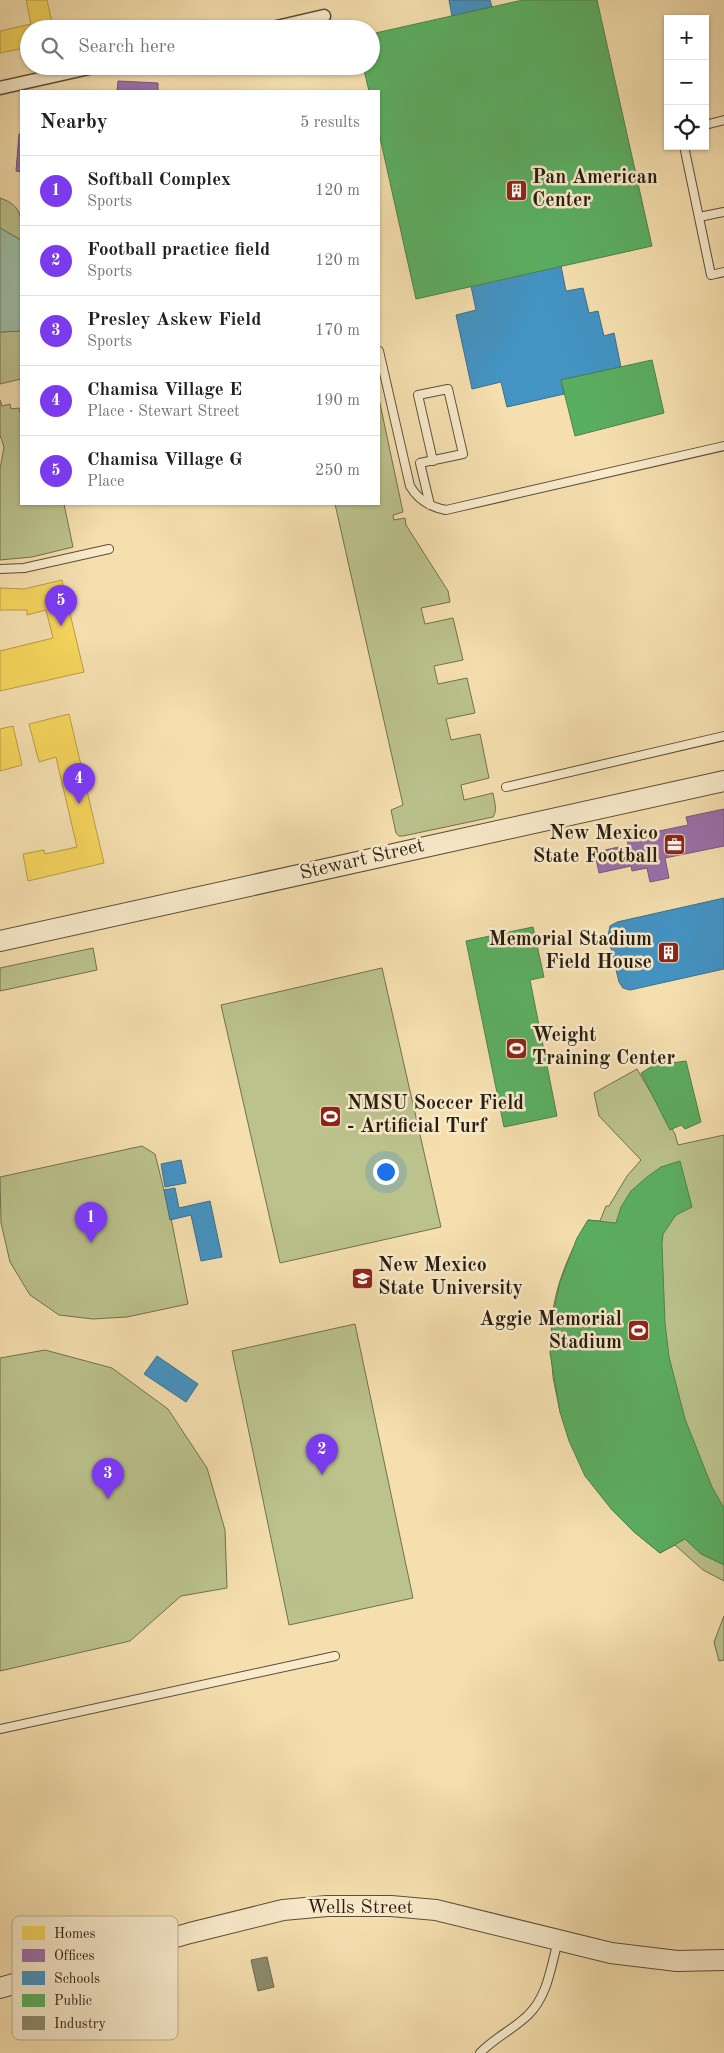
<!DOCTYPE html>
<meta charset="utf-8">
<style>
:root{--surface:#fff;--page:#f2f2f2;--text:#202124;--muted:#757577;--line:#e0e0e0;--accent:#7c3aed}
body{margin:0;font-family:"Old Standard TT",serif;background:var(--page);color:var(--text)}
.controls{position:absolute;right:15px;top:15px;display:grid;overflow:hidden;border-radius:0px;box-shadow:0 1px 4px #0004}
.controls button{width:45px;height:45px;display:grid;place-items:center;padding:0;border:0;border-bottom:1px solid var(--line);background:var(--surface);color:var(--text);font:25px sans-serif}
.you{position:absolute;left:385px;top:1171px;width:18px;height:18px;margin:-12px;border:4px solid #fff;border-radius:50%;background:#1a73e8;box-shadow:0 0 0 8px #1a73e833}
.badge{display:grid;place-items:center;width:32px;height:32px;border-radius:50%;background:var(--accent);color:#fff;font-size:16px;font-weight:700}
.pin{position:absolute;translate:-50% -41px;filter:drop-shadow(0 1px 2px #0008)}
.pin::after{content:'';position:absolute;top:26px;width:18px;height:15px;background:inherit;clip-path:polygon(0 0,100% 0,50% 100%)}
.list{margin:0;padding:0;list-style:none}
h2{display:flex;justify-content:space-between;align-items:center;height:65px;margin:0;padding:0 20px;font-size:21px}
h2 small{font-size:16px;font-weight:400;color:var(--muted)}
.list li{display:grid;grid-template-columns:32px 1fr auto;gap:15px;align-items:center;box-sizing:border-box;height:70px;padding:0 20px;border-top:1px solid var(--line)}
.list b{display:block;font-size:19px;white-space:nowrap}
.list p{margin:0;font-size:16px;white-space:nowrap;color:var(--muted)}
.list em{font-size:16px;font-style:normal;color:var(--muted)}
.icon{flex:none;width:28px;height:28px;fill:none;stroke:currentColor;stroke-width:2;stroke-linecap:round;stroke-linejoin:round}
.map{position:relative;flex:none;width:724px;height:2053px;overflow:hidden}
.search{position:absolute;background:var(--surface);box-shadow:0 1px 4px #0004;left:20px;top:20px;width:360px;height:55px;display:flex;align-items:center;gap:12px;box-sizing:border-box;padding:0 18px;border-radius:28px;color:var(--muted);font-size:19px}
.panel{position:absolute;background:var(--surface);box-shadow:0 1px 4px #0004;left:20px;top:90px;width:360px;height:415px;border-radius:0px}
.map>svg:first-child{display:block}
.green{fill:#bbc28c;stroke:#72704e}
.water{fill:#9dbda5;stroke:#6e7d69}
.homes{fill:#f6d55c;stroke:#b89e45}
.offices{fill:#9970ab;stroke:#77577c}
.schools{fill:#4393c3;stroke:#3b708d}
.public{fill:#5aae61;stroke:#4b8349}
.industry{fill:#8c8c6e;stroke:#6e6b52}
.lines{fill:none;stroke-linecap:round;stroke-linejoin:round}
.service-casing{stroke:#5b4e38;stroke-width:10}
.pedestrian-casing{stroke:#5b4e38;stroke-width:15}
.tertiary-casing{stroke:#5b4e38;stroke-width:22}
.service{stroke:#f8eacb;stroke-width:8}
.pedestrian{stroke:#f8eacb;stroke-width:12}
.tertiary{stroke:#f8eacb;stroke-width:20}
.labels{text-anchor:middle;dominant-baseline:central;stroke-width:5;stroke-linejoin:round;paint-order:stroke}
.poi-label{font-size:20px;font-weight:bold;fill:#281e10;stroke:#f8eacb;text-anchor:start}
.street-label{font-size:20px;fill:#281e10;stroke:#f8eacb}
.key{fill:#f8eacb;stroke:#baad93;stroke-width:1}
.key-label{font-size:14px;fill:#281e10}
</style>
<div class="map">
<svg width="724" height="2053" viewBox="0 0 724 2053">
<rect width="100%" height="100%" fill="#f5dfaf"/>
<filter id="stains"><feTurbulence type="fractalNoise" baseFrequency=".004" numOctaves="4"/><feColorMatrix values="0 0 0 0 .2 0 0 0 0 .09 0 0 0 0 .02 0 0 0 .5 -.17"/></filter>
<radialGradient id="worn" r=".72"><stop offset=".6" stop-color="#630" stop-opacity="0"/><stop offset="1" stop-color="#630" stop-opacity=".3"/></radialGradient>
<!-- green -->
<path class="green" d="M 0,198 C 24,206 21,219 21,240 L 0,228 Z
M 21,331 L 21,379 L 0,384 L 0,332 Z
M 379,399 L 403,512 L 393,515 L 394,520 L 405,518 L 406,525 L 448,591 L 450,602 L 421,608 L 425,624 L 453,618 L 463,660 L 434,666 L 438,684 L 467,678 L 475,713 L 446,719 L 451,740 L 480,734 L 489,778 L 461,785 L 464,800 L 493,793 C 494,801 498,810 493,817 L 403,836 L 399,836 L 396,833 L 391,810 L 403,805 L 335,504 L 379,504 Z
M 0,400 L 2,406 L 10,404 L 11,409 L 19,408 L 21,415 L 21,504 L 64,504 L 73,547 L 32,557 L 0,560 L 0,469 L 4,447 L 0,435 Z
M 93,948 L 97,970 L 0,991 L 0,968 Z
M 382,968 L 441,1227 L 280,1263 L 221,1005 Z
M 637,1069 L 675,1134 L 678,1145 L 724,1135 L 724,1581 L 703,1570 L 675,1545 L 660,1553 L 633,1531 L 612,1510 L 560,1412 L 553,1377 L 550,1339 L 552,1338 C 549,1297 568,1255 588,1220 L 600,1221 L 606,1206 L 609,1206 L 627,1176 L 641,1160 L 599,1116 L 594,1093 Z
M 142,1146 L 155,1154 L 171,1218 L 188,1304 L 127,1317 L 93,1319 L 59,1315 L 30,1295 L 10,1262 L 1,1223 L 0,1177 Z
M 355,1324 L 413,1598 L 289,1625 L 232,1351 Z
M 45,1350 L 112,1368 L 168,1409 L 207,1468 L 225,1530 L 227,1588 L 181,1596 L 130,1641 L 0,1671 L 0,1358 Z
M 724,1616 L 724,1660 L 719,1661 L 714,1642 Z"/>
<!-- water -->
<path class="water" d="M 0,228 L 21,240 L 21,331 L 0,332 Z"/>
<!-- homes -->
<path class="homes" d="M 26,0 L 47,0 L 53,27 L 29,29 L 29,47 L 0,53 L 0,31 L 31,24 Z
M 62,580 L 84,672 L 0,691 L 0,651 L 53,638 L 46,610 L 27,615 L 27,610 L 0,610 L 0,588 L 24,589 Z
M 69,714 L 104,863 L 28,881 L 23,854 L 44,850 L 45,854 L 77,847 L 56,757 L 39,762 L 29,724 Z
M 13,726 L 22,765 L 0,771 L 0,729 Z"/>
<!-- offices -->
<path class="offices" d="M 118,81 L 158,83 L 158,91 L 117,91 Z
M 19,134 L 21,134 L 21,172 L 16,171 Z
M 724,809 L 724,846 L 665,858 L 669,878 L 650,882 L 647,868 L 632,871 L 631,866 L 599,873 L 596,859 L 606,857 L 605,850 L 628,845 L 625,830 L 639,827 L 640,835 L 688,825 L 686,817 Z"/>
<!-- schools -->
<path class="schools" d="M 449,0 L 490,0 L 492,7 L 452,16 Z
M 561,266 L 566,291 L 583,288 L 589,313 L 598,311 L 604,336 L 614,333 L 621,367 L 561,380 L 564,394 L 507,407 L 501,382 L 472,389 L 456,315 L 476,310 L 471,286 Z
M 724,898 L 724,969 L 630,990 L 623,988 L 619,982 L 608,936 L 610,926 L 617,922 Z
M 181,1160 L 186,1183 L 165,1187 L 161,1164 Z
M 175,1188 L 179,1208 L 210,1201 L 222,1257 L 201,1261 L 191,1215 L 170,1220 L 164,1190 Z
M 157,1356 L 198,1384 L 186,1402 L 144,1374 Z"/>
<!-- public -->
<path class="public" d="M 523,0 L 597,0 L 652,246 L 416,299 L 379,133 L 379,91 L 369,91 L 363,66 L 371,66 L 371,34 Z
M 652,360 L 664,413 L 575,436 L 561,380 Z
M 533,927 L 544,977 L 530,980 L 557,1116 L 504,1127 L 466,941 Z
M 664,1059 L 665,1064 L 686,1061 L 701,1122 L 685,1129 L 681,1125 L 670,1130 L 641,1073 Z
M 680,1161 L 692,1207 L 676,1215 L 663,1234 L 662,1244 L 665,1323 L 669,1357 L 685,1419 L 712,1487 L 724,1508 L 724,1565 L 701,1554 L 685,1539 L 660,1553 L 633,1531 L 612,1510 L 585,1476 L 569,1441 L 560,1412 L 550,1353 L 550,1339 L 552,1338 L 551,1323 L 560,1282 L 577,1238 L 588,1220 L 616,1223 L 621,1207 L 631,1191 L 647,1177 L 661,1167 Z"/>
<!-- industry -->
<path class="industry" d="M 267,1957 L 274,1987 L 258,1991 L 251,1960 Z"/>
<g class="lines">
<defs>
<path id="service" d="M 705,125 L 724,120
M 684,146 L 711,275 L 724,272
M 699,217 L 724,212
M 379,351 L 410,486 C 418,500 430,507 446,510 L 724,446
M 430,505 L 420,463 L 463,454 L 448,389 L 418,395 L 433,461
M 0,569 L 24,568 L 109,549
M 506,787 L 724,736
M 0,1729 L 335,1656
M 480,2053 C 494,2038 514,2029 528,2015 C 548,1996 551,1966 558,1941"/>
<path id="pedestrian" d="M 268,29 L 324,16
M 0,88 L 98,66"/>
<path id="tertiary" d="M 0,941 L 724,781
M 0,1988 L 190,1933 L 283,1910 L 327,1906 L 391,1906 L 436,1910 L 611,1953 L 677,1961 L 724,1960"/>
</defs>
<!-- service casing -->
<use href="#service" class="service-casing"/>
<!-- pedestrian casing -->
<use href="#pedestrian" class="pedestrian-casing"/>
<!-- tertiary casing -->
<use href="#tertiary" class="tertiary-casing"/>
<!-- service -->
<use href="#service" class="service"/>
<!-- pedestrian -->
<use href="#pedestrian" class="pedestrian"/>
<!-- tertiary -->
<use href="#tertiary" class="tertiary"/>
</g>
<!-- icons -->
<defs>
<symbol id="building-square" viewBox="-11 -11 22 22"><rect x="-9" y="-9" width="18" height="18" rx="4" fill="#8f2418" stroke="#f8eacb"/><path d="M-4-6H4V6H1V3H-1V6H-4ZM-2.5-4.3h1.7v1.8h-1.7ZM.8-4.3h1.7v1.8H.8ZM-2.5-1h1.7V.8h-1.7ZM.8-1h1.7V.8H.8Z" fill="#fff"/></symbol>
<symbol id="office-square" viewBox="-11 -11 22 22"><rect x="-9" y="-9" width="18" height="18" rx="4" fill="#8f2418" stroke="#f8eacb"/><path d="M-6-3h4V-5.5h4V-3h4V5H-6ZM-1-4.5V-3h2v-1.5ZM-6 0V1H6V0Z" fill="#fff"/></symbol>
<symbol id="stadium-square" viewBox="-11 -11 22 22"><rect x="-9" y="-9" width="18" height="18" rx="4" fill="#8f2418" stroke="#f8eacb"/><path d="M0-5a6.5 5 0 1 0 0 10a6.5 5 0 1 0 0-10ZM-3.5-1.8h7v3.6h-7Z" fill="#fff"/></symbol>
<symbol id="university-square" viewBox="-11 -11 22 22"><rect x="-9" y="-9" width="18" height="18" rx="4" fill="#8f2418" stroke="#f8eacb"/><path d="M0-5L7-2L0 1L-7-2ZM-4 1L0 2.5L4 1V4Q0 6-4 4Z" fill="#fff"/></symbol>
</defs>
<g fill-rule="evenodd">
<use href="#building-square" x="504" y="178" width="25" height="25"/>
<use href="#office-square" x="662" y="832" width="25" height="25"/>
<use href="#building-square" x="656" y="940" width="25" height="25"/>
<use href="#stadium-square" x="504" y="1036" width="25" height="25"/>
<use href="#stadium-square" x="318" y="1104" width="25" height="25"/>
<use href="#university-square" x="350" y="1266" width="25" height="25"/>
<use href="#stadium-square" x="626" y="1318" width="25" height="25"/>
</g>
<g class="labels">
<!-- poi labels -->
<g class="poi-label">
<text x="532" y="178">Pan American<tspan x="532" dy="23">Center</tspan></text>
<text x="658" y="834" text-anchor="end">New Mexico<tspan x="658" dy="23">State Football</tspan></text>
<text x="652" y="940" text-anchor="end">Memorial Stadium<tspan x="652" dy="23">Field House</tspan></text>
<text x="532" y="1036">Weight<tspan x="532" dy="23">Training Center</tspan></text>
<text x="347" y="1104">NMSU Soccer Field<tspan x="347" dy="23">- Artificial Turf</tspan></text>
<text x="378" y="1266">New Mexico<tspan x="378" dy="23">State University</tspan></text>
<text x="622" y="1320" text-anchor="end">Aggie Memorial<tspan x="622" dy="23">Stadium</tspan></text>
</g>
<!-- street labels -->
<g class="street-label">
<text transform="translate(362 860) rotate(-13)">Stewart Street</text>
<text x="360" y="1908">Wells Street</text>
</g>
</g>
<!-- legend -->
<rect x="12" y="1916" width="166" height="124" rx="8" class="key"/>
<rect x="22" y="1926" width="23" height="14" fill="#f6d55c"/>
<rect x="22" y="1949" width="23" height="13" fill="#9970ab"/>
<rect x="22" y="1971" width="23" height="14" fill="#4393c3"/>
<rect x="22" y="1994" width="23" height="13" fill="#5aae61"/>
<rect x="22" y="2016" width="23" height="14" fill="#8c8c6e"/>
<g class="key-label">
<text x="54" y="1938">Homes</text>
<text x="54" y="1960">Offices</text>
<text x="54" y="1983">Schools</text>
<text x="54" y="2005">Public</text>
<text x="54" y="2028">Industry</text>
</g>
<rect width="100%" height="100%" filter="url(#stains)"/>
<rect width="100%" height="100%" fill="url(#worn)"/>
</svg>
<div class="controls">
<button>+</button>
<button>−</button>
<button><svg class="icon" aria-label="locate" viewBox="0 0 24 24"><circle cx="12" cy="12" r="6"/><path d="M12 2v4M12 18v4M2 12h4M18 12h4"/></svg></button>
</div>
<div class="you"></div>
<div class="pin badge" style="left:91px;top:1243px">1</div>
<div class="pin badge" style="left:322px;top:1475px">2</div>
<div class="pin badge" style="left:108px;top:1499px">3</div>
<div class="pin badge" style="left:79px;top:804px">4</div>
<div class="pin badge" style="left:61px;top:626px">5</div>
<div class="search"><svg class="icon" aria-label="search" viewBox="0 0 24 24"><circle cx="10" cy="10" r="6"/><path d="M15 15l6 6"/></svg>Search here</div>
<section class="panel">
<h2>Nearby<small>5 results</small></h2>
<ul class="list">
<li><span class="badge">1</span><div><b>Softball Complex</b><p>Sports</p></div><em>120 m</em></li>
<li><span class="badge">2</span><div><b>Football practice field</b><p>Sports</p></div><em>120 m</em></li>
<li><span class="badge">3</span><div><b>Presley Askew Field</b><p>Sports</p></div><em>170 m</em></li>
<li><span class="badge">4</span><div><b>Chamisa Village E</b><p>Place · Stewart Street</p></div><em>190 m</em></li>
<li><span class="badge">5</span><div><b>Chamisa Village G</b><p>Place</p></div><em>250 m</em></li>
</ul>
</section>
</div>
